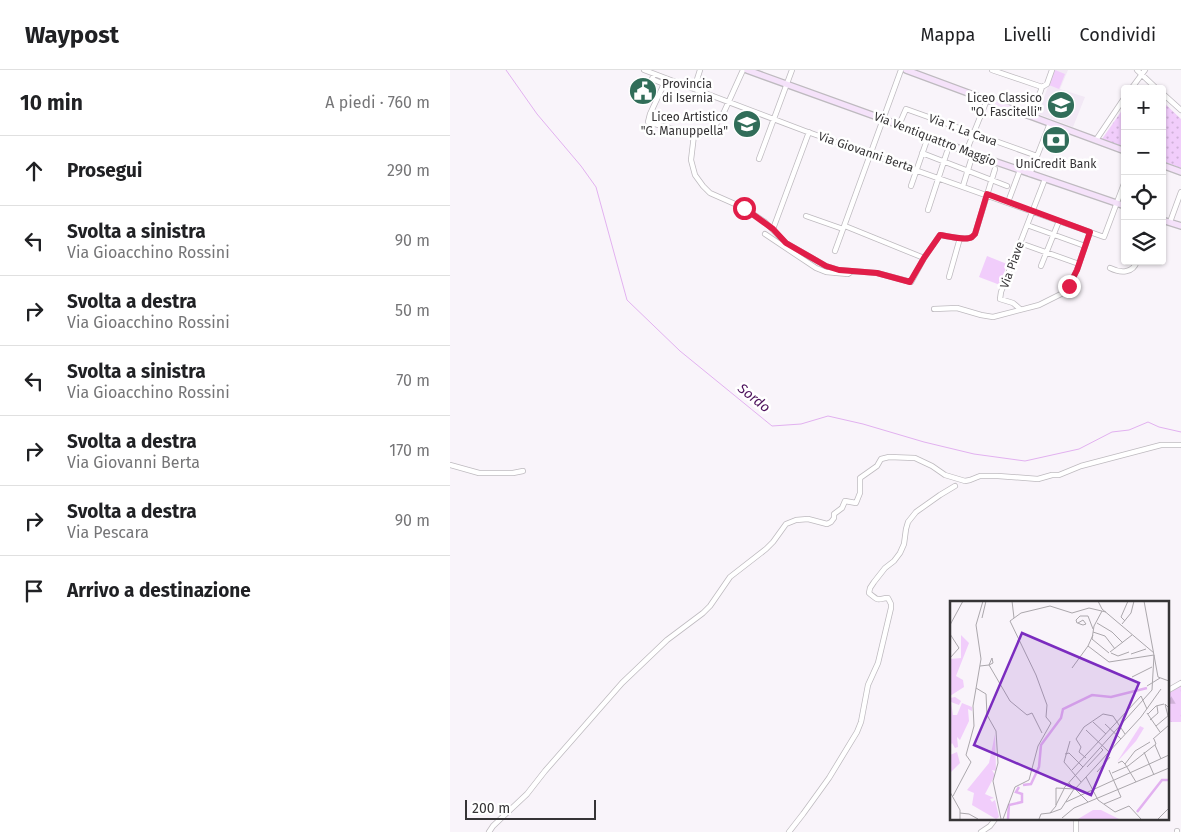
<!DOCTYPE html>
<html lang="it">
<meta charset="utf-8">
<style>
:root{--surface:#fff;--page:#f2f2f2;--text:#202124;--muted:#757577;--line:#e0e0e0}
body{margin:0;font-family:"Fira Sans",sans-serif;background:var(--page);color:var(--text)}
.controls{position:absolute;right:15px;top:15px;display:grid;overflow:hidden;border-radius:5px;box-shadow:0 1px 4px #0004}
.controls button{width:45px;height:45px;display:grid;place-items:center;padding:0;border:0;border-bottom:1px solid var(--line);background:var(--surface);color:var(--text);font:25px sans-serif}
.scale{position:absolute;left:15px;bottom:12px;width:131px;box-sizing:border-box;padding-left:5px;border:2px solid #363436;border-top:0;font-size:14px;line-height:18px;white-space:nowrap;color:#363436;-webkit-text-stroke:4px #fff;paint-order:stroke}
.stop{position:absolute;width:15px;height:15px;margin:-11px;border:4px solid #e11d48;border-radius:50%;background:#fff}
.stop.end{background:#e11d48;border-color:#fff;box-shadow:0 1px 5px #0008}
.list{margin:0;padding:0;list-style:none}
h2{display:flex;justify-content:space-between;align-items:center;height:65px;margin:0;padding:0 20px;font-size:21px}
h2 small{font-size:16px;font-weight:400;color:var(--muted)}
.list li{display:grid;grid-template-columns:32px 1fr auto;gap:15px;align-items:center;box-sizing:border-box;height:70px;padding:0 20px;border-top:1px solid var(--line)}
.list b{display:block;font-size:19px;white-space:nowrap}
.list p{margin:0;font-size:16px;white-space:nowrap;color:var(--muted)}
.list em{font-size:16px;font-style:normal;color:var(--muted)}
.icon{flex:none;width:28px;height:28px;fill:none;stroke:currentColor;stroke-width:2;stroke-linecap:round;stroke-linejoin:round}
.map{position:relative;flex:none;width:731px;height:762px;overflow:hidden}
header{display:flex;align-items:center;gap:30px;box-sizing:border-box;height:70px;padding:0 25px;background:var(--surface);border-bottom:1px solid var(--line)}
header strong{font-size:24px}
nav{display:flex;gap:28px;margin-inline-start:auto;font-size:18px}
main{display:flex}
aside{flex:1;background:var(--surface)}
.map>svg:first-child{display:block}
.built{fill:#f2e8f5}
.forest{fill:url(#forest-firs)}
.park{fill:url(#park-dots)}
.garden{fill:#f1cdfb}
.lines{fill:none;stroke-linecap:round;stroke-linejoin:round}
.stream{stroke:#e2b1f0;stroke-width:1}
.minor-casing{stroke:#bebabf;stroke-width:6}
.secondary-casing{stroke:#bebabf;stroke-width:8}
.minor{stroke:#fff;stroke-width:4.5}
.secondary{stroke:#f5e2fa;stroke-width:5.5}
.route{stroke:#e11d48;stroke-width:6}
.labels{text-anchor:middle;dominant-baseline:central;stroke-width:5;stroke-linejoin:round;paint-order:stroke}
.poi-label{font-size:12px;fill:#363436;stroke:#fff;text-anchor:end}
.street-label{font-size:12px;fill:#363436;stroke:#fff}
.water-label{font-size:14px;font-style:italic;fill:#4d125c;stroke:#fff}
.inset-river{fill:none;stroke:#e2b1f0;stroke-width:2.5}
.inset-road{fill:none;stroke:#aba7ac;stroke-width:1}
.view{fill:#7b2cbf;fill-opacity:0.15;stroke:#7b2cbf;stroke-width:2.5}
.inset-edge{fill:none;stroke:#363436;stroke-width:2.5}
</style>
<header>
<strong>Waypost</strong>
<nav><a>Mappa</a><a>Livelli</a><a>Condividi</a></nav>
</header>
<main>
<aside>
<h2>10 min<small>A piedi · 760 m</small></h2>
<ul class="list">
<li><svg class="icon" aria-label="ahead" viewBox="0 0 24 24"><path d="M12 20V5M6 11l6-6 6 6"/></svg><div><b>Prosegui</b></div><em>290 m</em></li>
<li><svg class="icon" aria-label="left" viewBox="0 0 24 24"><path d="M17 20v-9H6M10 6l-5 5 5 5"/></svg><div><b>Svolta a sinistra</b><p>Via Gioacchino Rossini</p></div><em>90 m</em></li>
<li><svg class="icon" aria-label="right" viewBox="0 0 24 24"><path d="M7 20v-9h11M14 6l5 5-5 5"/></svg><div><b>Svolta a destra</b><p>Via Gioacchino Rossini</p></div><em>50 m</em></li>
<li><svg class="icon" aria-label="left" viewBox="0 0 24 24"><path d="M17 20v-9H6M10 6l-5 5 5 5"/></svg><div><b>Svolta a sinistra</b><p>Via Gioacchino Rossini</p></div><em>70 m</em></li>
<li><svg class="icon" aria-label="right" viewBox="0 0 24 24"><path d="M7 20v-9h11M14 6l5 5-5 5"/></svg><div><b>Svolta a destra</b><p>Via Giovanni Berta</p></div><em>170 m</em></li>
<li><svg class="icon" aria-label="right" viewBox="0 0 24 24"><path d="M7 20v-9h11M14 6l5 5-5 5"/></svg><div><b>Svolta a destra</b><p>Via Pescara</p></div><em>90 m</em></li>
<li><svg class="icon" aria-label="arrive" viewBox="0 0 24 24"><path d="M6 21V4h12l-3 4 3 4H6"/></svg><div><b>Arrivo a destinazione</b></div></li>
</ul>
</aside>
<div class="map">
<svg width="731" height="762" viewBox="0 0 731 762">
<defs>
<pattern id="forest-firs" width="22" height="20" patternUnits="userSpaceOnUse" patternTransform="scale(1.25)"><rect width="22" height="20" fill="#f1cdfb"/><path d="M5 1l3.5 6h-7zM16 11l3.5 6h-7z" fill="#cfb1d8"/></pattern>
<pattern id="park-dots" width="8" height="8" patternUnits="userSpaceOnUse" patternTransform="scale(1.25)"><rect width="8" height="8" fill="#f1cdfb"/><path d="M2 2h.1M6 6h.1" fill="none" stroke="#cfb1d8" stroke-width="1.8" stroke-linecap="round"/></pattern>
</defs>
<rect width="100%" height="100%" fill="#f9f4fa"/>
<!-- built -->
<path class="built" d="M 604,0 L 618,0 L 610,19 L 635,27 L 623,57 L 588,44 Z"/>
<!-- forest -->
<path class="forest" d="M 731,616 L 731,652 L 717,652 L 717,624 Z"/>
<!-- park -->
<path class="park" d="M 712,31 L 731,49 L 731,98 L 712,91 Z
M 675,36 L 675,78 L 652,69 Z"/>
<!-- garden -->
<path class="garden" d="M 605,0 L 615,4 L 609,19 L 599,15 Z
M 537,186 L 557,194 L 550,215 L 529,207 Z"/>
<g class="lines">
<!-- stream -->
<path class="stream" d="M 56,0 L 87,44 L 131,96 L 146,117 L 177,230 L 230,281 L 322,356 L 351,354 L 378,346 L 413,354 L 474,372 L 524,384 L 575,391 L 629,379 L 662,362 L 679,360 L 698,352 L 709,357 L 731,362"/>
<defs>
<path id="minor" d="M 194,0 L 355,61 L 654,167 L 675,111
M 542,0 L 592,17
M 687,0 L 707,19
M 204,4 L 202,9 L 214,14 L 200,44 L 198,52 L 244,65 L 261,62 L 274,42 L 293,0
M 592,17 L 597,14 L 602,0
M 244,19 L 250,0
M 681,19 L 695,0
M 712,23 L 731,40
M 582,46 L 592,17
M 449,55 L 456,39 L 587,86
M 244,65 L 241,90 L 245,105 L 253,116 L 260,123 L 294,138 L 315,152 L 336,173 L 376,196 L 389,200 L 427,203 L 461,212 L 474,188 L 490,165 C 497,166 516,171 522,167 C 523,166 524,165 525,164 L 545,99
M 646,70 L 675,27
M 516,82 L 537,30
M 472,83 L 557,116
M 309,89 L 342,0
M 580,104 L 600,53
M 461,116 L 478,67
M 513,116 L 521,90
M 558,132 L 570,100
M 478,140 L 497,82
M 356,146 L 393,159
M 720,152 L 731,122
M 577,155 L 635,176
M 395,156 L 474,188
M 323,159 L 359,62
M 315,164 L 366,198 L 376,202 L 398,204 L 401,202
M 570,173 L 629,194
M 385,181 L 451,0
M 591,196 L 609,151
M 660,198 C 670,203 683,204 687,191
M 499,207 L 510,168
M 484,239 L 507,238 L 531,245 L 543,247 L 589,235 L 613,223 L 619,216 L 627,200 L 640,162
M 570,239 L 563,233 L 550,229 L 551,222 L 595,109
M 0,395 L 29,403 L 63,403 L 73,401
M 717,621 L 731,613
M 39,762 L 43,756 L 77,724 L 95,701 L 172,613 L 217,570 L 253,543 L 260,536 L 280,507 L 316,479 L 323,472 L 336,454 L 346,450 L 358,449 L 377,454 L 381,452 L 384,448 L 384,444 L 392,438 L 395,431 L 406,433 L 410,423 L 410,408 L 427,396 L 431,389 L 439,387 L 465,388 L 482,396 L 495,405 L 515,411 L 520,410 L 530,406 L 548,406 L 588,409 L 602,405 L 609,405 L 631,396 L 711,375 L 731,375
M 339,762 L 353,744 L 379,708 L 407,662 L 411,652 L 418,615 L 428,593 L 441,538 L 441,534 L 438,528 C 426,529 430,532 419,523 L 420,518 L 424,512 L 435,498 L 444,491 L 450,483 L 454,474 L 456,459 L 458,452 L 466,442 L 490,425 L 505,416
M 531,762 L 540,756 L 546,748
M 626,762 L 626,748
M 727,762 L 727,761"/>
<path id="secondary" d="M 297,0 L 433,49 L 526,85 L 675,136
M 456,0 L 675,81
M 712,95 L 731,102
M 712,150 L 731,156"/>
</defs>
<!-- minor casing -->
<use href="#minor" class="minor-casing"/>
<!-- secondary casing -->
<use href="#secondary" class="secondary-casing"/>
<!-- minor -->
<use href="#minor" class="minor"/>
<!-- secondary -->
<use href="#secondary" class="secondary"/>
</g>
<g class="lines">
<!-- route -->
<path class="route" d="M 294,138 L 323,159 L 336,173 L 376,196 L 389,200 L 402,201 L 427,203 L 460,212 L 474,188 L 490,165 C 497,166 516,171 522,167 C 523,166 524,165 525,164 L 537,124 L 640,162 L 627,200 L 619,216"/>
</g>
<!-- icons -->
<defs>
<symbol id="civic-disc" viewBox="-11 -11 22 22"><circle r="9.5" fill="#316d59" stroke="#fff"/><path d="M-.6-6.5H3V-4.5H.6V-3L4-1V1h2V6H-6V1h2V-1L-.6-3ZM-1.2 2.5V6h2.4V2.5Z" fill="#fff"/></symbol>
<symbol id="school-disc" viewBox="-11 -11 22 22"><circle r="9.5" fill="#316d59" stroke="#fff"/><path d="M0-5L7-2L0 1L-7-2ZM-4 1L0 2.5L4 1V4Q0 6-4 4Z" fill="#fff"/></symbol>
<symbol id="bank-disc" viewBox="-11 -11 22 22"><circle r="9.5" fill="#316d59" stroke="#fff"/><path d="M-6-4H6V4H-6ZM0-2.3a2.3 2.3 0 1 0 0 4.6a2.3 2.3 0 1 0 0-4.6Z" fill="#fff"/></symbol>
</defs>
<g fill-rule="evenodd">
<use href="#civic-disc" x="177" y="5" width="32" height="32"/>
<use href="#school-disc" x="595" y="19" width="32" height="32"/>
<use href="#school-disc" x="281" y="38" width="32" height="32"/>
<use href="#bank-disc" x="590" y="54" width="32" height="32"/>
</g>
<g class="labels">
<!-- poi labels -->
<g class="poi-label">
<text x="212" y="14" text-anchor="start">Provincia<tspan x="212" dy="14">di Isernia</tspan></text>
<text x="592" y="28">Liceo Classico<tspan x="592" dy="14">"O. Fascitelli"</tspan></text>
<text x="278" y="47">Liceo Artistico<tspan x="278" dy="14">"G. Manuppella"</tspan></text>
<text x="606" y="94" text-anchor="middle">UniCredit Bank</text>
</g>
<!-- street labels -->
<g class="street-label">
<text transform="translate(513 60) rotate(20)">Via T. La Cava</text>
<text transform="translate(485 69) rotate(21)">Via Ventiquattro Maggio</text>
<text transform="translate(416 82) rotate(19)">Via Giovanni Berta</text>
<text transform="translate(562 195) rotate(-70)">Via Piave</text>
</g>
<!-- water labels -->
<g class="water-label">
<text transform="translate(304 328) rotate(39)">Sordo</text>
</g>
</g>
<!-- overview -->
<g transform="translate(500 531)">
<rect width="219" height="219" fill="#f9f4fa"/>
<path d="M 11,34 L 19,42 L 6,75 L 13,79 L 14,86 L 0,95 L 0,58 L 11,57 ZM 5,96 L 11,100 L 9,104 L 1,101 L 3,114 L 7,114 L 12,102 L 22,106 L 22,110 L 18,108 L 19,120 L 10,139 L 7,136 L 8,146 L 5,147 L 2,142 L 0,145 L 0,97 ZM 45,133 L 46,170 L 42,169 L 45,174 L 35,193 L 44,197 L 40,198 L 42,201 L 45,199 L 49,216 L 46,218 L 22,204 L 24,192 L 17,189 L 39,162 ZM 7,151 L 10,162 L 0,172 L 0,154 ZM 143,209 L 151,209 L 169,218 L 128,218 Z" fill="#f1cdfb"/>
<path d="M 190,125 L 194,127 L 186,140 L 167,161 Z" fill="#f1cdfb"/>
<path class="inset-river" d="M 73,184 L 81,183 L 89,166 L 91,144 L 111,117 L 113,108 L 142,94 L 161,96 L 197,87M 187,211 L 212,179 L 219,179M 58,218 L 59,204 L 72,201 L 72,193 L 66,191 L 69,186"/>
<path class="inset-road" d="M 62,0 L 64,17M 148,0 L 152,8 L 204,52M 194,0 L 208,76 L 219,80M 152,10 L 144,25 L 142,38 L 159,52M 32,17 L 36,0M 175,20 L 171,16 L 178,0M 128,22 L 133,19 L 136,23 L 133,24 L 130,23 L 128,22 L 127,22 L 126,19 L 130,15 L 138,15 L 143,28M 147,22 L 162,31 L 173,42M 172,23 L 181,12 L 184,0M 0,24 L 13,0M 143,31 L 155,35 L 165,48M 0,33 L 9,47 L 0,57M 143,34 L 138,45 L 159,61 L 204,54M 160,51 L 182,34M 161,52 L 168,55 L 179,51M 181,53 L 196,48M 39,64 L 43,62 L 42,57 L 39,64M 30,65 L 39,64 L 60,100 L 77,114 L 82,112 L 92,132M 122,67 L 138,45M 182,76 L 202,66M 197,85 L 210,77M 26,87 L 36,93 L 37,114 L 46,130 L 48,162 L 43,180 L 51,218M 197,112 L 210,131M 198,113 L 206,105 L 214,103M 163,115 L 175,133M 218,115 L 215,103 L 219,107M 200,119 L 208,112 L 207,105M 143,121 L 156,133M 155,123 L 171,138M 206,125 L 219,114M 136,129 L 159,151M 203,138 L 219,124M 120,140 L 114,161 L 131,181M 205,144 L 211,158M 194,151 L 204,174M 115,153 L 119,152 L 133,166M 136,157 L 129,151 L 131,146 L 126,138 L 134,126 L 153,113 L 163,115M 168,162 L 172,160 L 175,163 L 186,181M 175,163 L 185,150 L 200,141M 137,166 L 153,149 L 151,147M 122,169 L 191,95 L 197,108M 147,171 L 160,156M 162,172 L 178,165 L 206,143 L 204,138M 136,176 L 148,199 L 165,211 L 179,205 L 191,218M 119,182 L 138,201M 114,187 L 202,89 L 204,54M 0,191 L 10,209 L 10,218M 3,195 L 21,161 L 16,154 L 24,125 L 23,105 L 31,58 L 26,24 L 33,0M 116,201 L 219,154M 154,203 L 171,196 L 159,169M 106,204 L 114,188M 10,212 L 19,213 L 28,218M 100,212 L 111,208 L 124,188M 112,217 L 124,207 L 219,167M 53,218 L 65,186 L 79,179 L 88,145 L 101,122 L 96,116 L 97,104 L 86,74 L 60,20 L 71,12 L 100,5 L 122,12 L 139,7 L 156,11M 89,218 L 91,213 L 100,212 L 106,205 L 106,187 L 125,188 L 191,116 L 211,88M 208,218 L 219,207"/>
<path class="view" d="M 72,32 L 189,82 L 141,194 L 24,144 Z"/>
<rect width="219" height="219" class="inset-edge"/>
</g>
</svg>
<div class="controls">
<button>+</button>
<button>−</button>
<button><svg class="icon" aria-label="locate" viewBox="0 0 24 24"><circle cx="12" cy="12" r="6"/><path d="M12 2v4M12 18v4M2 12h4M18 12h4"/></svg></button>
<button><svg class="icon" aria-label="layers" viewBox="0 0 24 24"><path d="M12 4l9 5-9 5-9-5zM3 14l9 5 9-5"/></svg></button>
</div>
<div class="scale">200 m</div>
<div class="stop" style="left:294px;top:138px"></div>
<div class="stop end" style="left:619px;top:216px"></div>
</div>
</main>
